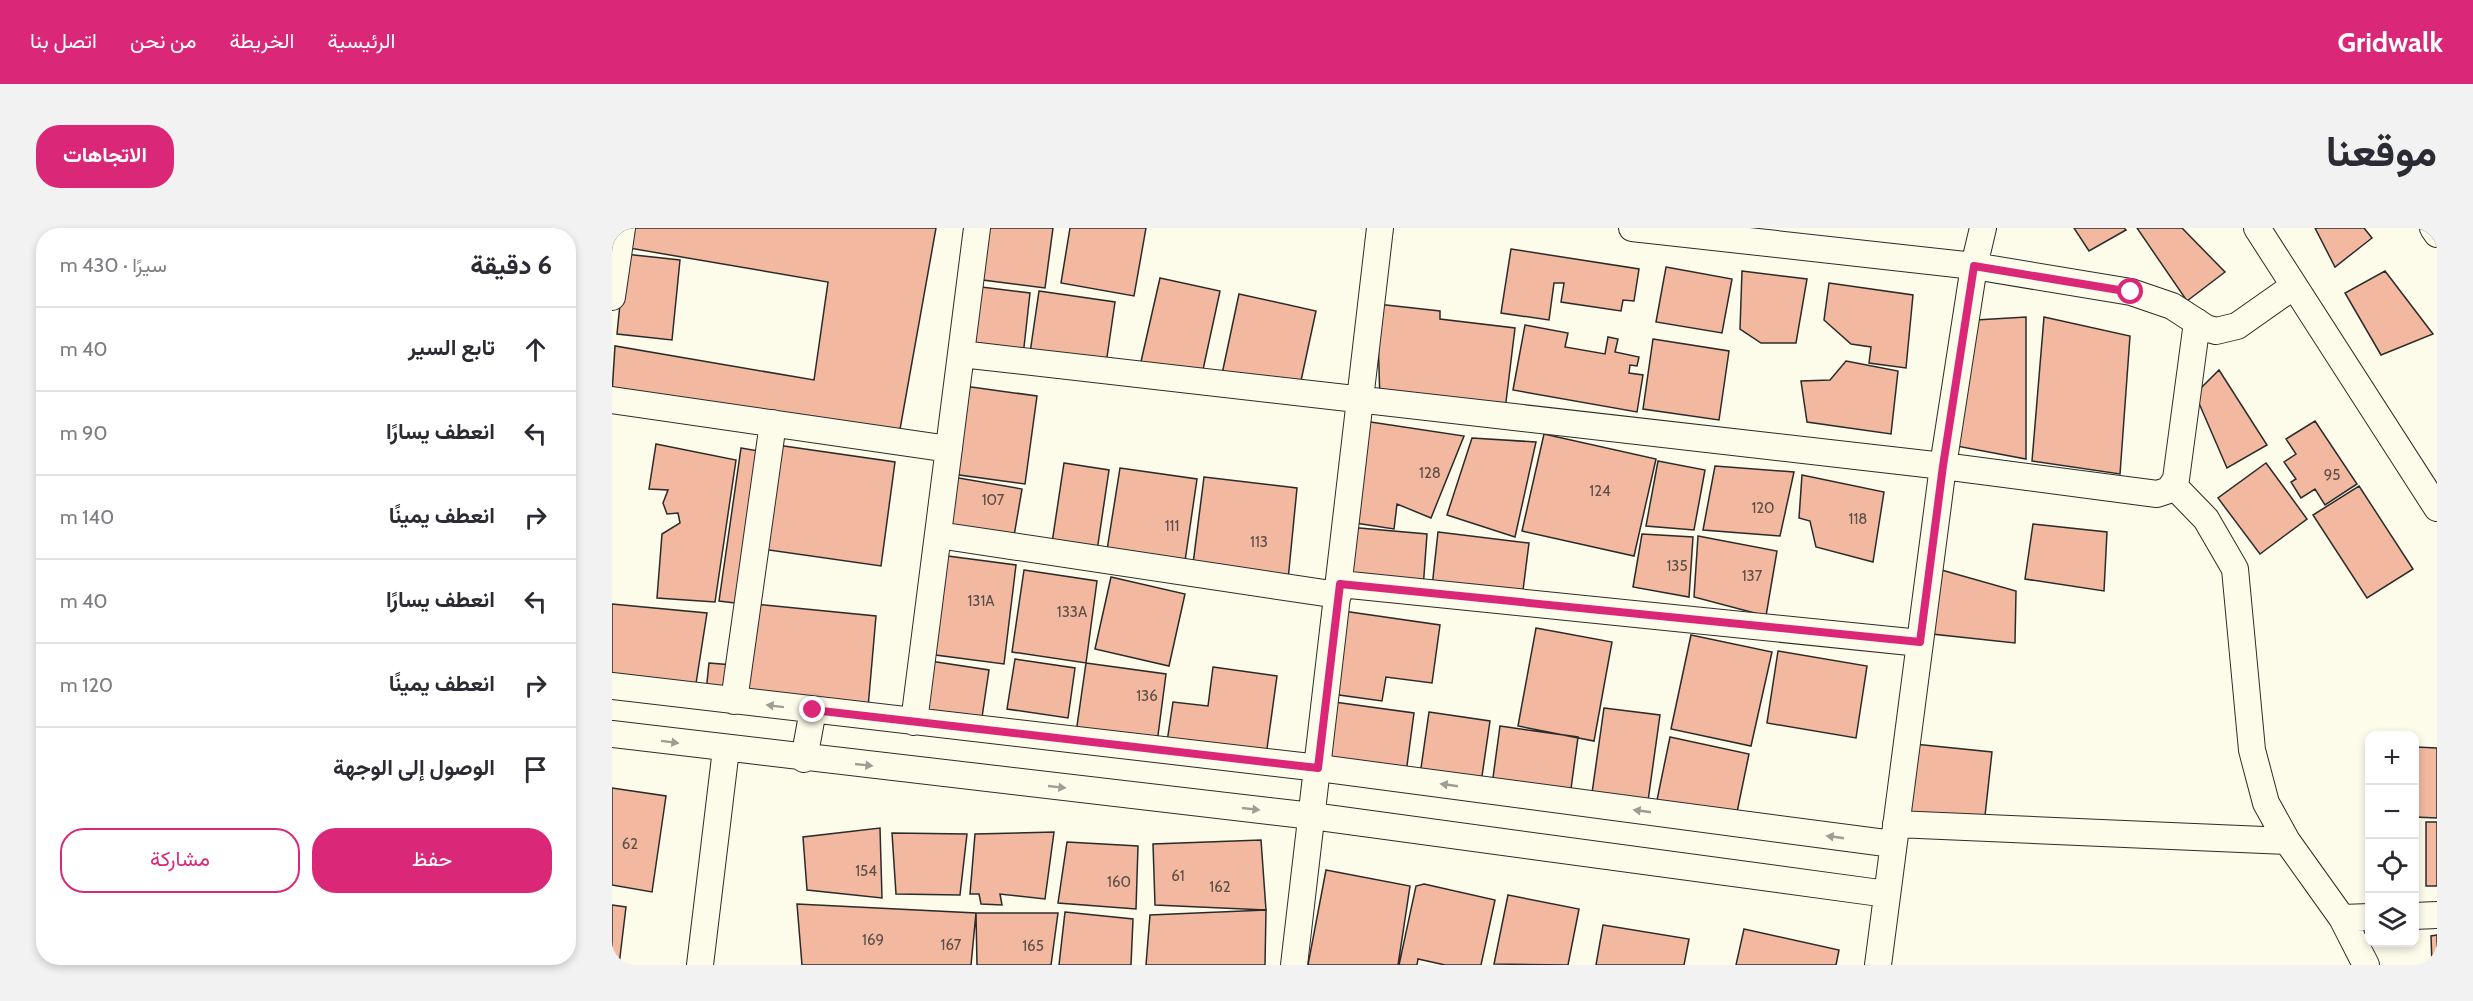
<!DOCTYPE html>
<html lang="ar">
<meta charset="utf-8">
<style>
:root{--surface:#fff;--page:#f2f2f3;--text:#2b2b33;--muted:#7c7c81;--line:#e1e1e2;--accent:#db2777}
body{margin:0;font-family:Cabin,Vazirmatn,sans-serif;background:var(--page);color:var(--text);direction:rtl}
.controls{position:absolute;right:18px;bottom:18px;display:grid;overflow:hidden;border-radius:12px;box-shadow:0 3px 9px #0003}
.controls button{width:54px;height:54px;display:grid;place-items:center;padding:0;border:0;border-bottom:2px solid var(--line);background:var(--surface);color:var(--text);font:30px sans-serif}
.stop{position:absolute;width:18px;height:18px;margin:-14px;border:4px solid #db2777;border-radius:50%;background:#fff}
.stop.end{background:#db2777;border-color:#fff;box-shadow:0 2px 6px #0008}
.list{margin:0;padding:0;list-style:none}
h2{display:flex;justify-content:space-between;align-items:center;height:78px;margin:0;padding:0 24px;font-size:26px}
h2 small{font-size:20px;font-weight:400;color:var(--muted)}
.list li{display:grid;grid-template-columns:39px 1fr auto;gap:18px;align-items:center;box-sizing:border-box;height:84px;padding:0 24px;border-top:2px solid var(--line)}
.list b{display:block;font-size:22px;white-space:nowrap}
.list em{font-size:20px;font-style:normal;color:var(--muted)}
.actions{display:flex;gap:12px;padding:18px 24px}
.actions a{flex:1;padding:14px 0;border:2px solid var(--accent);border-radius:24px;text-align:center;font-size:21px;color:var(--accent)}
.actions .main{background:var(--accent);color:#fff}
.icon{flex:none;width:33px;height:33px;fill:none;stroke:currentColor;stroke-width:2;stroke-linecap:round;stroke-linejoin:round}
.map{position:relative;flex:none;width:1825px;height:737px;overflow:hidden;direction:ltr;border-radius:24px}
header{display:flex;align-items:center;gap:36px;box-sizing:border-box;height:84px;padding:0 30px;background:var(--accent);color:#fff}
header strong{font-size:28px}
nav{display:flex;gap:33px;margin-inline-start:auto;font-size:21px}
.intro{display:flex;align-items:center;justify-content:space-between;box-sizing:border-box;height:144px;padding:0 36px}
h1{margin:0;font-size:42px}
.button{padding:15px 27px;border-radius:24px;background:var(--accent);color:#fff;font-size:21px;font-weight:700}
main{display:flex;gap:36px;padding:0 36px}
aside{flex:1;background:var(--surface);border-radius:24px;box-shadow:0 3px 9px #0003}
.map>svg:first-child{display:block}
.building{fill:#f2b8a0;stroke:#2b2b2b;stroke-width:1.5}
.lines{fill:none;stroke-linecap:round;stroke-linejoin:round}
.minor-casing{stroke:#2b2b2b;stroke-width:28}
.minor{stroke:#fdfbea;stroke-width:26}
.oneway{fill:#9e9d94}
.route{stroke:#db2777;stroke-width:8}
.labels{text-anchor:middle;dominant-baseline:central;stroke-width:4.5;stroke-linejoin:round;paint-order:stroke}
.number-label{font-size:15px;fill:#5d4e48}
</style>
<header>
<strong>Gridwalk</strong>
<nav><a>الرئيسية</a><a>الخريطة</a><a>من نحن</a><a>اتصل بنا</a></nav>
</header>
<div class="intro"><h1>موقعنا</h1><a class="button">الاتجاهات</a></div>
<main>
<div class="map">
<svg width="1825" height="737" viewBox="0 0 1825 737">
<rect width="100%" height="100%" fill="#fdfbea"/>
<!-- building -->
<path class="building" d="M 20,0 L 324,0 L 287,207 L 0,165 L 3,118 L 202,152 L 216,54 L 17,20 Z
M 370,0 L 441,0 L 433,60 L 363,51 Z
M 458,0 L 534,0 L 522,68 L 449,55 Z
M 1462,0 L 1512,0 L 1514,2 L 1477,23 Z
M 1525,0 L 1570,0 L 1613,44 L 1575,73 Z
M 1703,0 L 1752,0 L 1760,10 L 1723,39 Z
M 899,21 L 1027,41 L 1022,73 L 1011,72 L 1009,83 L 949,74 L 952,55 L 942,55 L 937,92 L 889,85 Z
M 13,26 L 68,32 L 60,112 L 5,106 Z
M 1054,39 L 1120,51 L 1110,105 L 1044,94 Z
M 1130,43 L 1195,51 L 1184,115 L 1149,115 L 1128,101 Z
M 1773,43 L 1821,106 L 1769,127 L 1733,65 Z
M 548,50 L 608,63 L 589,151 L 528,138 Z
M 1217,55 L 1301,67 L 1294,140 L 1257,135 L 1259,119 L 1239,116 L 1212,92 Z
M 361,58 L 418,65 L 411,128 L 354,121 Z
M 427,63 L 503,74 L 494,136 L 418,125 Z
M 627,66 L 704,83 L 687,162 L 610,146 Z
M 765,76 L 828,83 L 828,91 L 903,100 L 893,182 L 768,173 Z
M 1414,89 L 1414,231 L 1339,217 L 1347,93 Z
M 1432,89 L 1518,108 L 1508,246 L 1420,233 Z
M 913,97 L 956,105 L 953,119 L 993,126 L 996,109 L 1006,111 L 1003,124 L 1027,129 L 1025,138 L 1018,137 L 1017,145 L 1031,147 L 1025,184 L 901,162 Z
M 1041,111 L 1117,123 L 1107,192 L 1031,181 Z
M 1234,133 L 1286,143 L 1279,206 L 1195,194 L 1189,153 L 1218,152 Z
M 1607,142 L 1655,217 L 1615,240 L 1583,166 Z
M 352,158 L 425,168 L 413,256 L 340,246 Z
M 752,193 L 852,208 L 819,290 L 785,276 L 782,301 L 737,294 Z
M 1703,193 L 1745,256 L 1713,277 L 1703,261 L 1689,270 L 1679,254 L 1684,251 L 1672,234 L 1684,226 L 1674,211 Z
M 932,206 L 1044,231 L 1022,328 L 910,303 Z
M 860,210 L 924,214 L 903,309 L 835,287 Z
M 44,216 L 124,232 L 103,374 L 45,370 L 50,306 L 68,295 L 66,285 L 55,286 L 51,275 L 56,262 L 37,261 Z
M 165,217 L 283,234 L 269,338 L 150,321 Z
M 129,220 L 147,223 L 131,376 L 107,373 Z
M 1046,233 L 1093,242 L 1082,302 L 1034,298 Z
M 452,235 L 497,242 L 485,323 L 440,315 Z
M 1654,235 L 1695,291 L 1648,326 L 1606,270 Z
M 1103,238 L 1182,244 L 1168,308 L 1091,302 Z
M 508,240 L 585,251 L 573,333 L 495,322 Z
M 1190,247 L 1272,264 L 1261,334 L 1204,319 L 1198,293 L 1187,290 Z
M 341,249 L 410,261 L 401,314 L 331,302 Z
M 592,249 L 685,260 L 676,352 L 581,336 Z
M 1747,258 L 1801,341 L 1755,370 L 1701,287 Z
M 1421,296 L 1495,304 L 1492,363 L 1413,351 Z
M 736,299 L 815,306 L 811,361 L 732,354 Z
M 826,304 L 917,315 L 910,370 L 820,359 Z
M 1030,306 L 1081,309 L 1077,369 L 1021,359 Z
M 1086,308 L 1165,323 L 1154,388 L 1082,369 Z
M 328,327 L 404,337 L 392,436 L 316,426 Z
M 1326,341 L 1404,363 L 1403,415 L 1320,406 Z
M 412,342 L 485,353 L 474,435 L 400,424 Z
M 499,349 L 573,366 L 557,438 L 483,421 Z
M 0,376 L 95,385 L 83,462 L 0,453 Z
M 142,376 L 264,388 L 256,480 L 134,468 Z
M 731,383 L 828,397 L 820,455 L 774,449 L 770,473 L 720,466 Z
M 924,400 L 1000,414 L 982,513 L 906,498 Z
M 1079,407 L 1160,424 L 1139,518 L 1059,501 Z
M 1166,423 L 1255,438 L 1244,510 L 1155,495 Z
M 403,431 L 463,440 L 456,490 L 395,481 Z
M 318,433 L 377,442 L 369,496 L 310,487 Z
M 97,435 L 121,437 L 118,466 L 94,464 Z
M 474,435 L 554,446 L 545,515 L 464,505 Z
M 601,439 L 665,448 L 654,528 L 555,514 L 561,474 L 596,478 Z
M 722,474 L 802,485 L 794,545 L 714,534 Z
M 992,480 L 1048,487 L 1036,573 L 980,565 Z
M 817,484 L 878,493 L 869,555 L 808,547 Z
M 888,498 L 966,509 L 958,568 L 880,557 Z
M 1058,509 L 1137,526 L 1123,594 L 1044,577 Z
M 1302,516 L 1380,524 L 1372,597 L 1294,589 Z
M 1804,519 L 1825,520 L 1825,590 L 1803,589 Z
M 0,560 L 54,568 L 40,664 L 0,657 Z
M 1814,594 L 1825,594 L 1825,658 L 1814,658 Z
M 268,600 L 270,670 L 195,662 L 191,609 Z
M 442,604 L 433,671 L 388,666 L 390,677 L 369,676 L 367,666 L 358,666 L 363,606 Z
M 280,605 L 355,606 L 348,667 L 284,666 Z
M 649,612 L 654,682 L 543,677 L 541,616 Z
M 455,614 L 526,618 L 524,681 L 446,675 Z
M 714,642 L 798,658 L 786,737 L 696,737 Z
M 812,656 L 883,672 L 869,737 L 833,737 L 806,731 L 805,737 L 787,737 L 804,658 Z
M 896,667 L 967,681 L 956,737 L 882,736 Z
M 185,676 L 364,685 L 359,737 L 190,737 Z
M 0,677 L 14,679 L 7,737 L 0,737 Z
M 654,682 L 653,737 L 534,737 L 538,687 Z
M 453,684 L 521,691 L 519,737 L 447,737 Z
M 364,685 L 446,685 L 439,737 L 365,737 Z
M 991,697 L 1077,711 L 1072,737 L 984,737 Z
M 1132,701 L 1227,722 L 1224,737 L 1124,737 Z
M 1825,707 L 1825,737 L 1820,737 L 1819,708 Z"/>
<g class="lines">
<defs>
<path id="minor" d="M 1020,0 L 1362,38 L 1519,64 L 1560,78 L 1594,100 L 1604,103 L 1625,98 L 1682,58
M 1645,0 L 1825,280
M 1821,0 L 1825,6
M 0,69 L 10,0
M 349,126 L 1331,238 L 1545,266 L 1557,262 L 1564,251 L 1585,94
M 0,172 L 337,221
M 1561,257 L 1594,291 L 1623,341 L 1640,522 L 1654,575 L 1675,613 L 1730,690 L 1754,737
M 326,307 L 726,367
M 728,356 L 1308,415
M 0,458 L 707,540 L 1281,616
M 122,473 L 161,195
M 302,494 L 365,0
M 0,506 L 700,588 L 1275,666
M 192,531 L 201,482
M 1284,596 L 1675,613
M 1802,688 L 1825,687
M 1730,690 L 1758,689
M 88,737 L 114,521
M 682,737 L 768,0
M 1266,737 L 1331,238 L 1362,38 L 1371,0"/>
</defs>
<!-- minor casing -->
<use href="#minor" class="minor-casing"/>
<!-- minor -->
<use href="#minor" class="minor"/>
</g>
<!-- one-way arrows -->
<defs><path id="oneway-solid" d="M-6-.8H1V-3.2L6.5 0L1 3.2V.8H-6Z" transform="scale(1.5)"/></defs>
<g class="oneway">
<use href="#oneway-solid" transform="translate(163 478) rotate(-173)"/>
<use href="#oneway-solid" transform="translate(58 514) rotate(7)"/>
<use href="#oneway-solid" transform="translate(252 537) rotate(6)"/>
<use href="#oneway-solid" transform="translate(837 557) rotate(-172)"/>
<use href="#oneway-solid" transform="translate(445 559) rotate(6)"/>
<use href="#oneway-solid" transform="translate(639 581) rotate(6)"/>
<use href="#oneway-solid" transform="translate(1030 583) rotate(-172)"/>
<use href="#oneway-solid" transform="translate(1223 609) rotate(-172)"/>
</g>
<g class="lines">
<!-- route -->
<path class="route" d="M 201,482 L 706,540 L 728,356 L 1308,414 L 1331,238 L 1362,38 L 1519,64"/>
</g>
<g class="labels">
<!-- number labels -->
<g class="number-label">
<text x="818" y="245">128</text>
<text x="1720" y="247">95</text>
<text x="988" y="263">124</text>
<text x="381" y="272">107</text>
<text x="1151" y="280">120</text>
<text x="1246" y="291">118</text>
<text x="560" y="298">111</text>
<text x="647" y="314">113</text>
<text x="1065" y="338">135</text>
<text x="1140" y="348">137</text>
<text x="369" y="373">131A</text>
<text x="460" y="384">133A</text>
<text x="535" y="468">136</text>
<text x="18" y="616">62</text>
<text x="254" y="643">154</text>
<text x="566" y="648">61</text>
<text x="507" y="654">160</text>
<text x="608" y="659">162</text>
<text x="261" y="712">169</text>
<text x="339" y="717">167</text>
<text x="421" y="718">165</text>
</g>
</g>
</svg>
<div class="controls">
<button>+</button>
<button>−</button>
<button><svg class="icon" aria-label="locate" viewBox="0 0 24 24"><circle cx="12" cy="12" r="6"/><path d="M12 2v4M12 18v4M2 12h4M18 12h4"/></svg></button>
<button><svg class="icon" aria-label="layers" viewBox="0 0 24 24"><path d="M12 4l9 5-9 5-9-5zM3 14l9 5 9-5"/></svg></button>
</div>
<div class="stop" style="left:1519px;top:64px"></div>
<div class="stop end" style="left:201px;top:482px"></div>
</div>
<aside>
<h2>6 دقيقة<small>سيرًا · 430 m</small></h2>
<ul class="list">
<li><svg class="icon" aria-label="ahead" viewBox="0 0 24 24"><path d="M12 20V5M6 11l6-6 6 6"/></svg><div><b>تابع السير</b></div><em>40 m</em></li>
<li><svg class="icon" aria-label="left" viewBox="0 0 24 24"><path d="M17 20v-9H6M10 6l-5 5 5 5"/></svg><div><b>انعطف يسارًا</b></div><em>90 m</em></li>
<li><svg class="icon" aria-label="right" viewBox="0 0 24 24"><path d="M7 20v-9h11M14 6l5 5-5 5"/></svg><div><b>انعطف يمينًا</b></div><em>140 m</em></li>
<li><svg class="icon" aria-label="left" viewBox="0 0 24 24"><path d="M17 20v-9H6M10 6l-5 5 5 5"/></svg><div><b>انعطف يسارًا</b></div><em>40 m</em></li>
<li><svg class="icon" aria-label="right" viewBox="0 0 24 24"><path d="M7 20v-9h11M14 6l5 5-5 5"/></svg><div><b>انعطف يمينًا</b></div><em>120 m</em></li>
<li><svg class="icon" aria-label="arrive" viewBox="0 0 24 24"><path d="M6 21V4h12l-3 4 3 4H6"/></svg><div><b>الوصول إلى الوجهة</b></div></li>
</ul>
<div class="actions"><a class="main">حفظ</a><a>مشاركة</a></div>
</aside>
</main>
